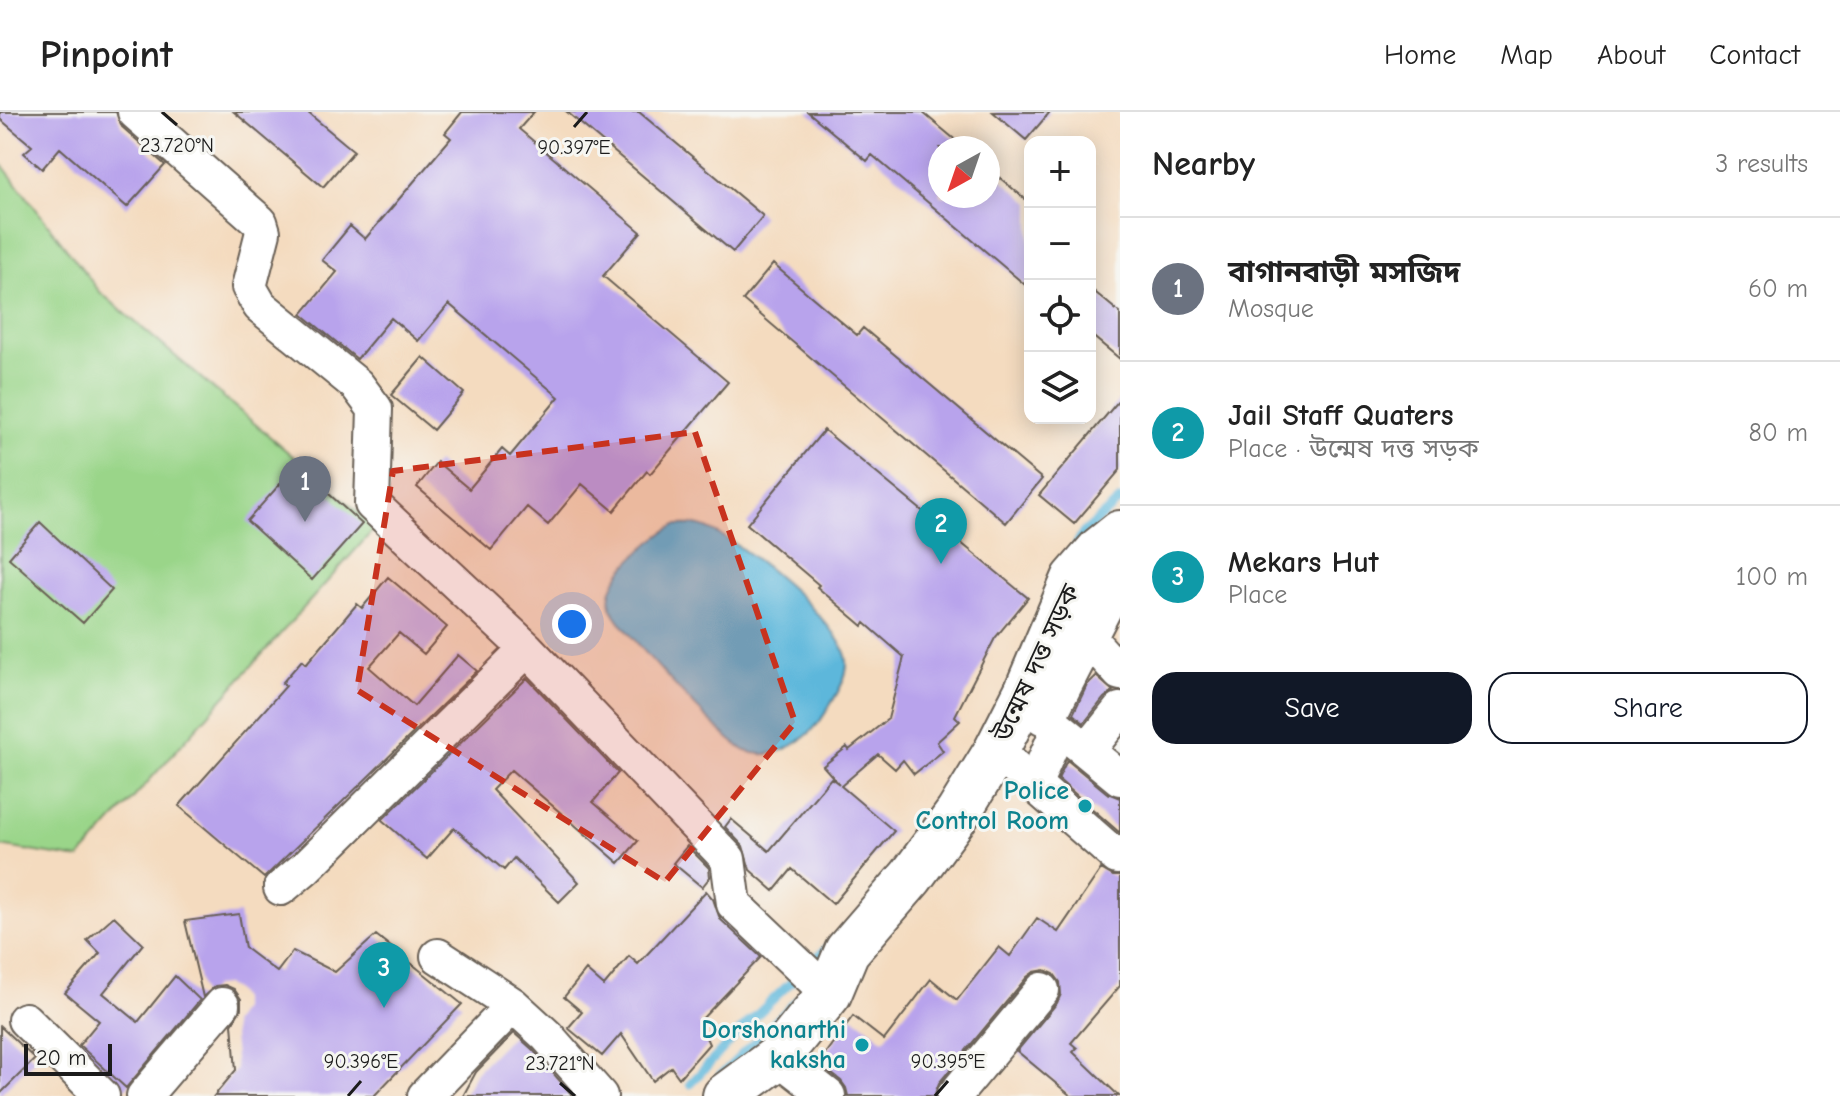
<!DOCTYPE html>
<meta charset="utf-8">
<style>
:root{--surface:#fff;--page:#f2f2f2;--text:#222;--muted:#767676;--line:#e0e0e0;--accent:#111827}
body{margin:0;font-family:"Comic Neue","Noto Sans Bengali",sans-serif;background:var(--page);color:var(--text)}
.controls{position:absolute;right:24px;top:24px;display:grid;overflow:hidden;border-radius:16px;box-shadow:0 4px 20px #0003}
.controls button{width:72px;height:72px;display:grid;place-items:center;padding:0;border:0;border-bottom:2px solid var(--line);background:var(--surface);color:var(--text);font:40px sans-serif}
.compass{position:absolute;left:928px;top:24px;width:72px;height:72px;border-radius:50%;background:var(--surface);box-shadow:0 4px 20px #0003;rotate:220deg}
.scale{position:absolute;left:24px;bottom:20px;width:88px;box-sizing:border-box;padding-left:8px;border:4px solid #1c1c1c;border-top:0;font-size:22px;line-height:28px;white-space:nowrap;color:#1c1c1c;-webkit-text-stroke:6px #f6f6f2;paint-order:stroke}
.you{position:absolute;left:572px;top:512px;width:28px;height:28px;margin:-20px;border:6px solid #fff;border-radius:50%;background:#1a73e8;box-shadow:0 0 0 12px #1a73e833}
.badge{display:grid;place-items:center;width:52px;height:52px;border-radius:50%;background:var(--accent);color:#fff;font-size:26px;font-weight:700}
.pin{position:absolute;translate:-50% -66px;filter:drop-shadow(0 2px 4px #0008)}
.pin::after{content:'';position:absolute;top:42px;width:28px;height:24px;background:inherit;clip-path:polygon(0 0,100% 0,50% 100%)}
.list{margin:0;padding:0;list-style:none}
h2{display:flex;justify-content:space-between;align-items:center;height:104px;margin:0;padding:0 32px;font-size:34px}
h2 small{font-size:26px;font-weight:400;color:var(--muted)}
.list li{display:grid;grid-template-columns:52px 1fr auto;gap:24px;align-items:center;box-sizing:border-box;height:144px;padding:0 32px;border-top:2px solid var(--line)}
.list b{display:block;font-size:30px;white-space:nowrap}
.list p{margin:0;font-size:26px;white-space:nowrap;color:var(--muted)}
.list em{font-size:26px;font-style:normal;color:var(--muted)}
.actions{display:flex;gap:16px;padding:24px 32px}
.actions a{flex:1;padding:18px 0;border:2px solid var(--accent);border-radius:24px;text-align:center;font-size:28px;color:var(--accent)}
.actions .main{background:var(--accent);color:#fff}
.icon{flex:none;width:44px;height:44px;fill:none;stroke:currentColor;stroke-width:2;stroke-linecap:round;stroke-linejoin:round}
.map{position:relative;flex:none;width:1120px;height:984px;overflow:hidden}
header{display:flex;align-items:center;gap:48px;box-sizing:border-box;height:112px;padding:0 40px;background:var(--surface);border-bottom:2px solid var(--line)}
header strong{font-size:38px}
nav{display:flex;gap:44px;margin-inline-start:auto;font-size:28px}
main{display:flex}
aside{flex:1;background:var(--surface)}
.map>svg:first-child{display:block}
.green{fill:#9ad589;stroke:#5b7852;stroke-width:2}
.water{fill:#5db7db;stroke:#3c6a7c;stroke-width:2}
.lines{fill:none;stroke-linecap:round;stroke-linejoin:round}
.stream{stroke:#5db7db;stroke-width:9}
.building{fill:#b8a3ec}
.minor-casing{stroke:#685f55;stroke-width:38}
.major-casing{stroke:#685f55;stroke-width:48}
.minor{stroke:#fff;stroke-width:34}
.major{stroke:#fff;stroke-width:44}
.marked{fill:#c8321e;fill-opacity:0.2;stroke:#c8321e;stroke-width:6;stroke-dasharray:16 10;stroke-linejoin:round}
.ticks{fill:none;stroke:#1c1c1c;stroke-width:3}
.culture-dot{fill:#0f9aa8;stroke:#f6f6f2;stroke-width:3}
.labels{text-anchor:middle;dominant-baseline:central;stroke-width:6;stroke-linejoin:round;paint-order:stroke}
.street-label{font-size:26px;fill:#1c1c1c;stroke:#f6f6f2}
.culture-label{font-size:26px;font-weight:bold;fill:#0d838f;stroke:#f6f6f2;text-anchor:end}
.ticks-label{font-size:20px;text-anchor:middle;fill:#1c1c1c;stroke:#f6f6f2;stroke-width:6;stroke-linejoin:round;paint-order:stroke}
</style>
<header>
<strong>Pinpoint</strong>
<nav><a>Home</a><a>Map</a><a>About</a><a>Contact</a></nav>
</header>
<main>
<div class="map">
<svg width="1120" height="984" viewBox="0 0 1120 984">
<rect width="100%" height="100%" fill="#f6f6f2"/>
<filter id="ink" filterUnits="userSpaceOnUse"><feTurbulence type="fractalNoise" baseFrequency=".0125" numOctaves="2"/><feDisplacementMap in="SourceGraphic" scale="16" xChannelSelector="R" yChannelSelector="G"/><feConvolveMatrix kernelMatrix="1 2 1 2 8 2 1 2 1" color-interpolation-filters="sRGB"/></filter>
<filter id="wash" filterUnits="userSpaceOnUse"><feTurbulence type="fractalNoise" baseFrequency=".006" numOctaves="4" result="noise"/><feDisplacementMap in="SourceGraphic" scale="32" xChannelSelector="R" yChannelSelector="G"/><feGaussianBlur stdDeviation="1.8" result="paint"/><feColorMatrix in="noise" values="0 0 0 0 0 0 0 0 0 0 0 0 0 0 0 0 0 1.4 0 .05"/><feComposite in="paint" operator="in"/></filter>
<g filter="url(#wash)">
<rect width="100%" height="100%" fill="#f4dbbf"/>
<!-- green -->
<path class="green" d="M 0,50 L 100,180 L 376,415 L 79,747 L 0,734 Z"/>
<!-- water -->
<path class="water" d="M 676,413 C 683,413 693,412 700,414 C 734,422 846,514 847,550 C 848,566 834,587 826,600 C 811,626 777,651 746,639 C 727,632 615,513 611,494 C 604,464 653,426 676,413 Z"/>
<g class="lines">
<!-- stream -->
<path class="stream" d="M 1076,434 L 1082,422 L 1120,388
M 719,965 L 798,887
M 690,972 L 741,918 L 831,832"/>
</g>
<g id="blocks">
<!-- building -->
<path class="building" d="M 0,0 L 116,0 L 122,15 L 165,53 L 127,95 L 60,36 L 42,57 L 24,41 L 32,34 L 0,7 Z
M 234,0 L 307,0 L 354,39 L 323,75 Z
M 462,0 L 534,0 L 519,17 L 641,120 L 603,164 L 728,270 L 650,362 L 647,359 L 614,399 L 582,372 L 548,413 L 527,395 L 491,438 L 417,375 L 437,350 L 469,377 L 502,337 L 510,344 L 559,285 L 449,192 L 418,229 L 391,206 L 357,247 L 302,202 L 337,160 L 322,148 L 350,114 L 365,127 L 451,26 L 445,21 Z
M 567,0 L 639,0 L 763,104 L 733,140 Z
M 808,0 L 922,0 L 965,36 L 940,36 L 940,84 L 988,84 L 988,56 L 1030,91 L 1030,177 L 872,43 L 867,49 Z
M 993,0 L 1050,0 L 1026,28 Z
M 773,152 L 857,223 L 863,216 L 1042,367 L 1006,411 L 743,188 Z
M 1090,176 L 1120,201 L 1120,247 L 1090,222 Z
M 423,245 L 464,281 L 433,318 L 391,283 Z
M 1120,287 L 1120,358 L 1074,412 L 1039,383 Z
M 824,318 L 1028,486 L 995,526 L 955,604 L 960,609 L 937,630 L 943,639 L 914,662 L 903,648 L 895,657 L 878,642 L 841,674 L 894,719 L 833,792 L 792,757 L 774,779 L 750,758 L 743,734 L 725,715 L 731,707 L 769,739 L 831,666 L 839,672 L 823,654 L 847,635 L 849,638 L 888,607 L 904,545 L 865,511 L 863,514 L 817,475 L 819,473 L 747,412 Z
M 297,353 L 362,412 L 312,468 L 247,409 Z
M 40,410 L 112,478 L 83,511 L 9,446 Z
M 388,465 L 447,515 L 424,542 L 399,521 L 369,555 L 414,594 L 458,543 L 477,559 L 264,766 L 179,694 L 286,574 L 282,571 L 302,548 L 306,552 L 357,492 L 362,496 Z
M 1096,564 L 1113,579 L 1104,586 L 1084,611 L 1073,602 L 1087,573 Z
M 527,566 L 618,661 L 593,690 L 638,729 L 619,751 L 511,658 L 492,678 L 579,770 L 559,790 L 514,746 L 504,758 L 454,716 L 427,747 L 382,708 Z
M 1067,648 L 1107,681 L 1120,686 L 1120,721 L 1058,667 Z
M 687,734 L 709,756 L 710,765 L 702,775 L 673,751 Z
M 1101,757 L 1113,764 L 1120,764 L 1120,874 L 1071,931 L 1077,936 L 1073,940 L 1119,984 L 1071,984 L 1017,939 L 1057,891 L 1061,882 L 1060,870 L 1054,862 L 1045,858 L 1034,860 L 1027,865 L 939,971 L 934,984 L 848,984 L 846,976 L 841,969 L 818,951 L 853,904 L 884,928 L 931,867 L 957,888 L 999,835 L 1010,844 L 1037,806 L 1058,820 Z
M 706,779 L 713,787 L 720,807 L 761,845 L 699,910 L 709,932 L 679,966 L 671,955 L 653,969 L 621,922 L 602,944 L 568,916 L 582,900 L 564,885 L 586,858 L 604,874 L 629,844 L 638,852 Z
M 239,802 L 245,836 L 277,860 L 293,839 L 335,860 L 376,823 L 462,892 L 374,984 L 214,984 L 236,958 L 232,912 L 241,897 L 241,887 L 234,877 L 225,873 L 215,874 L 203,885 L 185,809 Z
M 114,804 L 143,832 L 103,881 L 138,910 L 175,864 L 200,888 L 126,976 L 79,933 L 99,909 L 65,881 L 100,841 L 87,828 Z
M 0,914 L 35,947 L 0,982 Z
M 514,921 L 533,938 L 573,984 L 463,984 L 476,960 Z"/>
</g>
</g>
<g filter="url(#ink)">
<use href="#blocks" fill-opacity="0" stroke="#685f55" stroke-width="2"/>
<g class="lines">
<defs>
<path id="minor" d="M 135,0 L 260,110 L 263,120 L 249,175 L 260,194 L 357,273 L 375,297 L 372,392 L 527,537 L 728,747 L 734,792 L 829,882
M 1071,507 L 1120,561
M 1088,638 L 1120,598
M 996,639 L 1117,745 L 1120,741
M 1034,673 L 1059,616 L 1120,666
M 281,776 L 305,756 L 527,537
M 438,844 L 513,893
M 25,908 L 102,984
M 778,945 L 828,984
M 144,984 L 222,893
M 425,984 L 513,893 L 547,924 L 600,984
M 954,984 L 1042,878"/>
<path id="major" d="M 1045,601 L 1101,492 L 1120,467
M 725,984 L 778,945 L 829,882 L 847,839 L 911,765 L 958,701 L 996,639 L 1026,580 L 1074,467 L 1100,437 L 1120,421"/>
</defs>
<!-- minor casing -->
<use href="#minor" class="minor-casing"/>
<!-- major casing -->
<use href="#major" class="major-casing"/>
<!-- minor -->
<use href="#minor" class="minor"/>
<!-- major -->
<use href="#major" class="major"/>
</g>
</g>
<!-- marked area -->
<path class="marked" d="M 695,320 L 795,610 L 665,770 L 357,578 L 393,359 Z"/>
<!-- ticks -->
<path class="ticks" d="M 162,0 L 177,13M 574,15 L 587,0M 560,971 L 575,984M 348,984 L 361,969M 935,984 L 948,969"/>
<!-- markers -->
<g class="culture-dot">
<circle cx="1085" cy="694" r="8"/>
<circle cx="862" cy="933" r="8"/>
</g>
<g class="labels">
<!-- street labels -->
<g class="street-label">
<text transform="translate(1037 551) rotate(-65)">উন্মেষ দত্ত সড়ক</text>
</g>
<!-- culture labels -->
<g class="culture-label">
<text x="1069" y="679">Police<tspan x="1069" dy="30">Control Room</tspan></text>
<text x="846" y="918">Dorshonarthi<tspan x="846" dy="30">kaksha</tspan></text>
</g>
</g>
<g class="ticks-label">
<text x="177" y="40">23.720°N</text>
<text x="574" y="42">90.397°E</text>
<text x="361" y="956">90.396°E</text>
<text x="948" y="956">90.395°E</text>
<text x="560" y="958">23.721°N</text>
</g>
</svg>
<div class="controls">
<button>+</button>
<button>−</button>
<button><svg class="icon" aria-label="locate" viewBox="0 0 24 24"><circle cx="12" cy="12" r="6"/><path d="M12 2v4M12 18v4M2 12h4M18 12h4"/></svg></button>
<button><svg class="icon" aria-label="layers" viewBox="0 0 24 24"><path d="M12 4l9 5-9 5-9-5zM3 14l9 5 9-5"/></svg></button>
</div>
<svg class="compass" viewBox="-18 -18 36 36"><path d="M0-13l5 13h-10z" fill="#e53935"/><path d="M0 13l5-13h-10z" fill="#767676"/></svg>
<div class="scale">20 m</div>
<div class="you"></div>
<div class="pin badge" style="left:305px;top:410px;background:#6b7280">1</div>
<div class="pin badge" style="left:941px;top:452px;background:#0f9aa8">2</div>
<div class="pin badge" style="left:384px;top:896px;background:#0f9aa8">3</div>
</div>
<aside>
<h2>Nearby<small>3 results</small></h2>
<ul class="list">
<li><span class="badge" style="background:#6b7280">1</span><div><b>বাগানবাড়ী মসজিদ</b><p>Mosque</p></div><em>60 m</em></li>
<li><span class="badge" style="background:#0f9aa8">2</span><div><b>Jail Staff Quaters</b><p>Place · উন্মেষ দত্ত সড়ক</p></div><em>80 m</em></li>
<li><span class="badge" style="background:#0f9aa8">3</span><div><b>Mekars Hut</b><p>Place</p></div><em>100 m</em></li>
</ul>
<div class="actions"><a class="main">Save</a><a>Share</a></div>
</aside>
</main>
